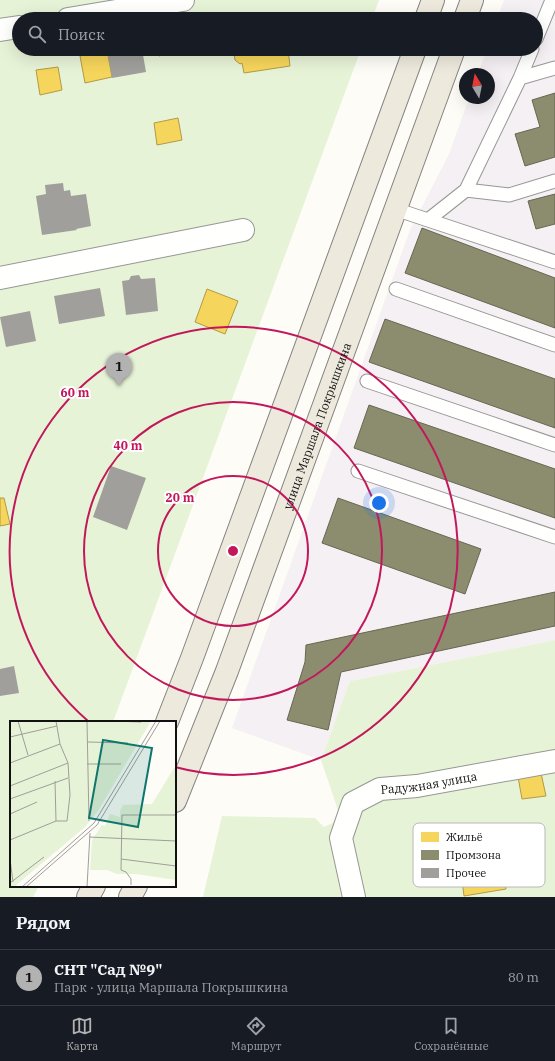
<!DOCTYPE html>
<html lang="ru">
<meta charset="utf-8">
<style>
:root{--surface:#171b24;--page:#20242c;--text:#f1f3f6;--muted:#9ea1a6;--line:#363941;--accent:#b2b2b3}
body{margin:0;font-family:"IBM Plex Serif",serif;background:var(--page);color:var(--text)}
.compass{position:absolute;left:459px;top:68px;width:36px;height:36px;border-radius:50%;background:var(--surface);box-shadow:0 4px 16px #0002;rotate:350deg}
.you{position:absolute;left:379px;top:503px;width:14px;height:14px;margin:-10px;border:3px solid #fff;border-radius:50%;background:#1a73e8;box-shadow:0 0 0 6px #1a73e833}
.badge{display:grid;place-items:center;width:26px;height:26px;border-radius:50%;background:var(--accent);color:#111;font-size:13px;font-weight:700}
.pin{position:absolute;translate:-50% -33px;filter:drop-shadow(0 1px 2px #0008)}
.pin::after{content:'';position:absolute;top:21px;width:14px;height:12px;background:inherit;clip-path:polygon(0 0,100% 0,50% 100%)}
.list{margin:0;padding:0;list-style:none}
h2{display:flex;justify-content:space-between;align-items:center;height:52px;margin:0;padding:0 16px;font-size:17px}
h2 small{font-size:13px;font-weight:400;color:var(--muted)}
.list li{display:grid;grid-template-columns:26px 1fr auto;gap:12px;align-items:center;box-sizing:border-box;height:56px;padding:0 16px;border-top:1px solid var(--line)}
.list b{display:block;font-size:15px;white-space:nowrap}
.list p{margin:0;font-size:13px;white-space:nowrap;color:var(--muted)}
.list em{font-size:13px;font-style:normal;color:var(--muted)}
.icon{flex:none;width:22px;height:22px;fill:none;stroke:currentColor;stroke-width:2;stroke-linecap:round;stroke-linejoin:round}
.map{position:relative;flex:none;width:555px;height:897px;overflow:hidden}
.search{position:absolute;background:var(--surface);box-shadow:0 4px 16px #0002;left:12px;right:12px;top:12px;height:44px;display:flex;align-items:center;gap:10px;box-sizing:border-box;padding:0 14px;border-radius:22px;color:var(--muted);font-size:15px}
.sheet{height:108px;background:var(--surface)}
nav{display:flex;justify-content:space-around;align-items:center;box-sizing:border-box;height:56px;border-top:1px solid var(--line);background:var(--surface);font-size:11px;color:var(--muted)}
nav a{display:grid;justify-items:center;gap:2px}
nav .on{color:var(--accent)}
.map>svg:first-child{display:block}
.industrial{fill:#f5f0f3}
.green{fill:#e7f3d7}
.homes{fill:#f6d55c;stroke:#b19a46}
.industry{fill:#8c8c6e;stroke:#676752}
.building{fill:#a19f9c}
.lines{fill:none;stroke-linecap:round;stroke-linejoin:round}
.service-casing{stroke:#979795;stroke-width:15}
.minor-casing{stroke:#979795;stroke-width:24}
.primary-casing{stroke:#858482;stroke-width:24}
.service{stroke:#fffffe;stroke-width:13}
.minor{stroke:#fffffe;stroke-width:22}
.primary{stroke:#ede9dc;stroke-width:22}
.ring{fill:none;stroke:#c2185b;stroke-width:2}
.labels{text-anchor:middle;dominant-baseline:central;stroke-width:4;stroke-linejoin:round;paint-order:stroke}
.street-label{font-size:12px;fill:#111;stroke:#fff}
.inset-road{fill:none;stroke:#9f9e9b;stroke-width:1}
.view{fill:#0f766e;fill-opacity:0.15;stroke:#0f766e;stroke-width:2}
.inset-edge{fill:none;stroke:#111;stroke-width:2}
.key{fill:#fff;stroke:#b8b8b8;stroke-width:1}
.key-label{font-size:11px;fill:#111}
.centre{fill:#c2185b;stroke:#fff;stroke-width:2}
.ring-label{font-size:12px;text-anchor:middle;font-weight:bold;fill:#c2185b;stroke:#fff;stroke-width:4;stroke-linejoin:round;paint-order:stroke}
</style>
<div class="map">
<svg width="555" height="897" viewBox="0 0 555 897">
<rect width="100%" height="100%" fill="#fdfcf7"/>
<!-- industrial -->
<path class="industrial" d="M 504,0 L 555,0 L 555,640 L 350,681 L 321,760 L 232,728 L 410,230 L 449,154 L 469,98 L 489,98 L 489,74 L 478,74 L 487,49 L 536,49 L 536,19 L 497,19 Z"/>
<!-- green -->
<path class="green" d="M 0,0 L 379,0 L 372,19 L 19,19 L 19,49 L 361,49 L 113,722 L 11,722 L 11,886 L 39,886 L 33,897 L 0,897 Z
M 555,640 L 555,897 L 203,897 L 222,816 L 315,818 L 324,827 L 341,819 L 321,760 L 350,681 Z"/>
<!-- homes -->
<path class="homes" d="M 158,49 L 164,49 L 165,54 L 159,56 Z
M 237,49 L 288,49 L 290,66 L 244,73 L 242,63 L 240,64 L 235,60 L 234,54 Z
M 107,50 L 112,77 L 85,83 L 80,56 Z
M 58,67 L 62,90 L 40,95 L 36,70 Z
M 178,118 L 182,140 L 157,145 L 154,123 Z
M 207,289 L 238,301 L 225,334 L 195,322 Z
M 0,498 L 4,498 L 10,524 L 0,526 Z
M 541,773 L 546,796 L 522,799 L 518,777 Z
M 502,858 L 506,889 L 464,896 L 460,864 Z"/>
<!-- industry -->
<path class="industry" d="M 555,93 L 555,157 L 525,166 L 515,134 L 540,127 L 532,100 Z
M 555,194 L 555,224 L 536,229 L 528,201 Z
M 422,228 L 555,278 L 555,328 L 405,273 Z
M 385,319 L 555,379 L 555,428 L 369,362 Z
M 369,405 L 555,469 L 555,518 L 354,448 Z
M 338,498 L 481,549 L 465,594 L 322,543 Z
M 555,592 L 555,626 L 341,672 L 328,730 L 287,720 L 305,662 L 306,645 Z"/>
<!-- building -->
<path class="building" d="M 107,49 L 142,49 L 146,72 L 112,78 Z
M 63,183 L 64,191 L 70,190 L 71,196 L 86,194 L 91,226 L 76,229 L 77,230 L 42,235 L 36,196 L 46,194 L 45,185 Z
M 139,275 L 141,279 L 155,278 L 158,311 L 126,315 L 122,281 L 129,280 L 131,276 Z
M 100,288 L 105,316 L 59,324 L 54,296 Z
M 30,311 L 36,341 L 6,347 L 0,317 Z
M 111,466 L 146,478 L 127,530 L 93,517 Z
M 14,666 L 19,693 L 0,696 L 0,669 Z"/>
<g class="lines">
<defs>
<path id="service" d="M 536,39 L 552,0
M 520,78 L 555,68
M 466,190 L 509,195 L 555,181
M 395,209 L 428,220 L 466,190 L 520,78 L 532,49
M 428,220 L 555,262
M 396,289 L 555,345
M 367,381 L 555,445
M 358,471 L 555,537"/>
<g id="minor">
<path d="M 68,19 L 183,0"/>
<path d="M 0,30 L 19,27"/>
<path d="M 0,278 L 243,230"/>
<path id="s1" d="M 354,897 L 341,838 L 353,803 L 380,789 L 417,786 L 555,761"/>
</g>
<g id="primary">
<path d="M 426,19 L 433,0"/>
<path d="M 465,19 L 472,0"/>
<path d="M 167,722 L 192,658 L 415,49"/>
<path id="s2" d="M 175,801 L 227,671 L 454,49"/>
<path d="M 88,897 L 94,886"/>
<path d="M 130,897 L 136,886"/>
</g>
</defs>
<!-- service casing -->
<use href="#service" class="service-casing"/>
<!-- minor casing -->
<use href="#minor" class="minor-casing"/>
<!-- primary casing -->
<use href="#primary" class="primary-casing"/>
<!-- service -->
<use href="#service" class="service"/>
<!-- minor -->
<use href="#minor" class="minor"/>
<!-- primary -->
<use href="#primary" class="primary"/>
</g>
<!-- distance rings -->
<g class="ring">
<circle cx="233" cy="551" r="75"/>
<circle cx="233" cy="551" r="149"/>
<path d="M88 721A224 224 0 1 1 175 767"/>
</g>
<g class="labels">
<!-- street labels -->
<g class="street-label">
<text stroke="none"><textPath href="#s2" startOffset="401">улица Маршала Покрышкина</textPath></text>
<text stroke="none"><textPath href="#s1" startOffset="177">Радужная улица</textPath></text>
</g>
</g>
<!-- overview -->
<g transform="translate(10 721)">
<rect width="166" height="166" fill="#fdfcf7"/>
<path d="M 0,0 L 141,0 L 88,90 L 75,106 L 5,165 L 0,165 ZM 164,47 L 166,47 L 166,159 L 126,153 L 107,153 L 97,149 L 80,149 L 82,119 L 92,104 L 95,105 L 100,93 L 110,96 L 110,90 L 113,84 L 142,83 Z" fill="#e7f3d7"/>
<path class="inset-road" d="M 8,0 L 18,34M 77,0 L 79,100M 101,0 L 131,1M 0,16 L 47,5M 78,21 L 118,22M 0,42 L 50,23M 77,43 L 111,43M 45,60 L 46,100 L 57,100 L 60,74 L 58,42 L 50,23 L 46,0M 0,65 L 58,42M 0,78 L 58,57M 0,93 L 27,81M 79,116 L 166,120M 0,119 L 46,100M 0,138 L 3,161M 111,138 L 166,145M 0,162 L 34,136M 121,164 L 121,158 L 116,151 L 111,149 L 112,94 L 166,94M 12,166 L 84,102 L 146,0M 16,166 L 87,104 L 150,0M 77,166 L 80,112"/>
<path class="view" d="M 93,19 L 142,27 L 128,106 L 79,97 Z"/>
<rect width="166" height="166" class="inset-edge"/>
</g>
<!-- legend -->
<rect x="413" y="823" width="132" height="64" rx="6" class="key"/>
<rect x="421" y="832" width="18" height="10" fill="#f6d55c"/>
<rect x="421" y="850" width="18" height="10" fill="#8c8c6e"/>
<rect x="421" y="868" width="18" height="10" fill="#a19f9c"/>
<g class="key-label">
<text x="446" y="841">Жильё</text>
<text x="446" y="859">Промзона</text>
<text x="446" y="877">Прочее</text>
</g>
<circle cx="233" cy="551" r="6" class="centre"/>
<g class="ring-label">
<text x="75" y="397">60 m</text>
<text x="128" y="450">40 m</text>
<text x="180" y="502">20 m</text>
</g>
</svg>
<svg class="compass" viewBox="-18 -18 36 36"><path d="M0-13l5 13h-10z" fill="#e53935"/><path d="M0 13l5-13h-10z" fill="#9ea1a6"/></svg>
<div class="you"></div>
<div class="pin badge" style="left:119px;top:386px">1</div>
<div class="search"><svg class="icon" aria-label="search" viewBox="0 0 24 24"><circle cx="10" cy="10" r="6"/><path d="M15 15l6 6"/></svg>Поиск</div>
</div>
<section class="sheet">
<h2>Рядом<small></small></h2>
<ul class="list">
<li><span class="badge">1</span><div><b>СНТ &quot;Сад №9&quot;</b><p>Парк · улица Маршала Покрышкина</p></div><em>80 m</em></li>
</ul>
</section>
<nav>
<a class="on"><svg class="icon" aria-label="map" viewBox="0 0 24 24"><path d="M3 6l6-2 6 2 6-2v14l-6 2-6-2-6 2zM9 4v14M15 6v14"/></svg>Карта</a>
<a><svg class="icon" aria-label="directions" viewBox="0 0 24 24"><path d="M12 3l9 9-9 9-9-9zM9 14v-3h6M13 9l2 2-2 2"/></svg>Маршрут</a>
<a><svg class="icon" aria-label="saved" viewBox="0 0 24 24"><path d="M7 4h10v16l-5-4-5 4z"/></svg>Сохранённые</a>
</nav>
